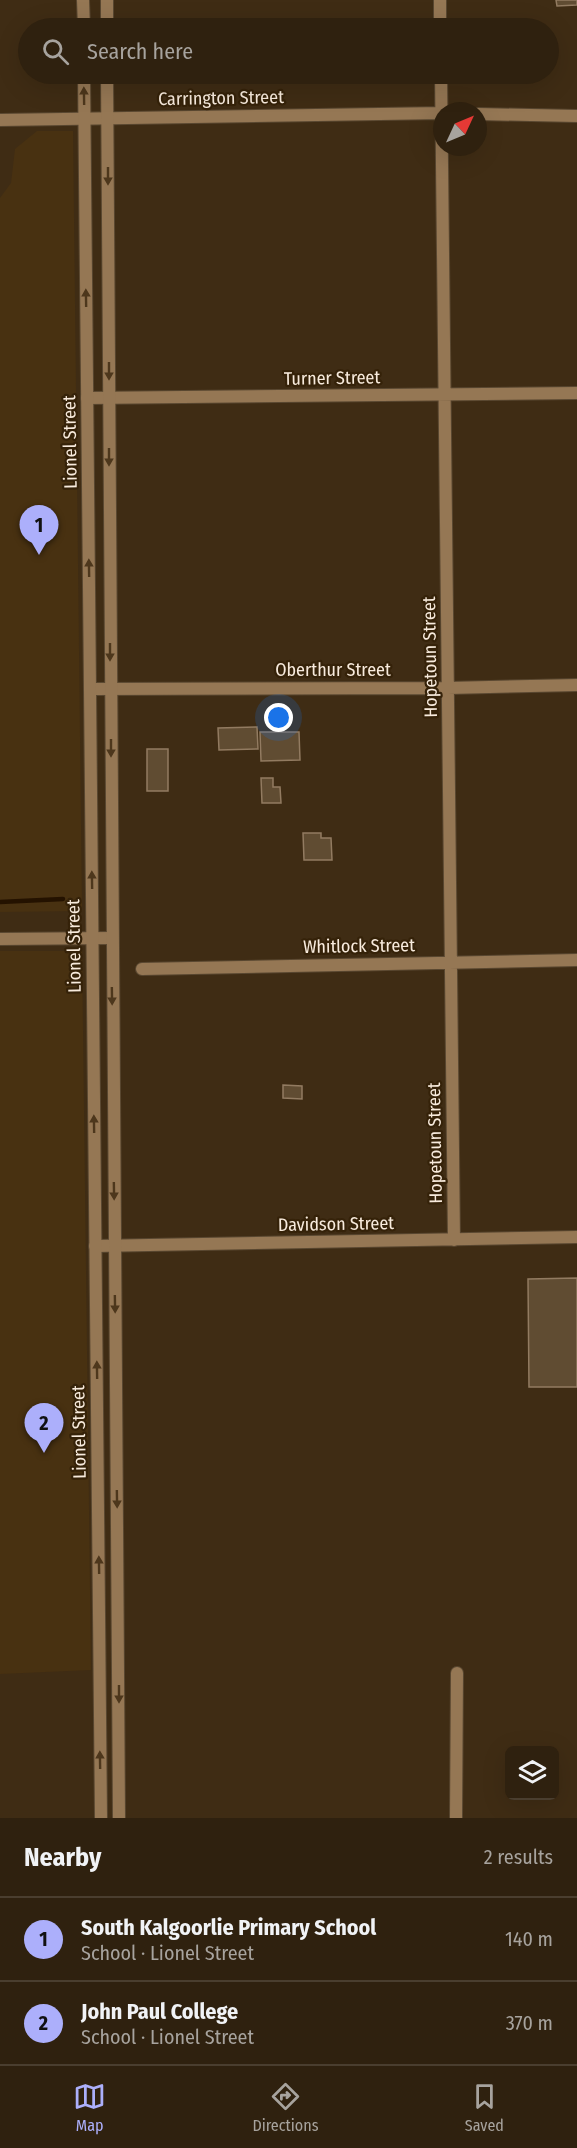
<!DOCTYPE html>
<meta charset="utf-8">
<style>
:root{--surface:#2f210f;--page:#3b2e1d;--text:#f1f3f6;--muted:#a7a39e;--line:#4a3e2f;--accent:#acaffb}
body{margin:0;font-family:"Fira Sans Condensed",sans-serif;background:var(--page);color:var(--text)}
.controls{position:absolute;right:18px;bottom:18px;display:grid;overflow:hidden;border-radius:9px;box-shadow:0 6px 24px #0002}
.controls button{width:54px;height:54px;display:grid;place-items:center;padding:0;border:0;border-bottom:2px solid var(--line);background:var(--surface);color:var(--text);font:30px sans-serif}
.compass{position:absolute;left:433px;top:102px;width:54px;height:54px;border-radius:50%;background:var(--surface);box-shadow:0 6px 24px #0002;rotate:46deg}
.you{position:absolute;left:279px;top:718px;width:21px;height:21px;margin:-15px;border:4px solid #fff;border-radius:50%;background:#1a73e8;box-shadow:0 0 0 9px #1a73e833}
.badge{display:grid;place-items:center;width:39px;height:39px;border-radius:50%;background:var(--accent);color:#111;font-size:20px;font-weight:700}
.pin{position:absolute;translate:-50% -50px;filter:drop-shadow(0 2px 3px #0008)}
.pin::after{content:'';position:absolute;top:32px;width:21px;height:18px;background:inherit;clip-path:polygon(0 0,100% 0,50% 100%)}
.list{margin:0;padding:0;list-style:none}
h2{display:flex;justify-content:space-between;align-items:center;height:78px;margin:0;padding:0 24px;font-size:26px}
h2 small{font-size:20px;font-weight:400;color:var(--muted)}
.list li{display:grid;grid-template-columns:39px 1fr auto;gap:18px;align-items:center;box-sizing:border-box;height:84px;padding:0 24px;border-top:2px solid var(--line)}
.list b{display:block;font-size:22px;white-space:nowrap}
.list p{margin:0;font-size:20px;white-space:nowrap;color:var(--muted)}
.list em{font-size:20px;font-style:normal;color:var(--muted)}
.icon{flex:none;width:33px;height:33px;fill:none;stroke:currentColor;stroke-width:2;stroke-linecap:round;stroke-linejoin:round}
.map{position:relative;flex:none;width:577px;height:1818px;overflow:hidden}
.search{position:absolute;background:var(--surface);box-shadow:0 6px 24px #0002;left:18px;right:18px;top:18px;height:66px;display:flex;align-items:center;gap:15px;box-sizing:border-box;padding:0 21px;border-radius:33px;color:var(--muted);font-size:22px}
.sheet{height:246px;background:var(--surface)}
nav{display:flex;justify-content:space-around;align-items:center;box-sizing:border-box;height:84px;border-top:2px solid var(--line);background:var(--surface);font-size:16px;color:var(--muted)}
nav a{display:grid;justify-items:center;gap:3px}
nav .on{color:var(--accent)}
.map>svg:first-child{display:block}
.built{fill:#483111}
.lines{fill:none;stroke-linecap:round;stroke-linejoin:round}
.stream{stroke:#241200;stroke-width:4.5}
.building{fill:#604c32;stroke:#927b61;stroke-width:1.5}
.minor-casing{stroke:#594730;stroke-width:14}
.tertiary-casing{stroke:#594730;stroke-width:14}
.minor{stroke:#957754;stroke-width:12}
.tertiary{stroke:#957754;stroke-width:12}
.oneway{fill:#4d371c}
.labels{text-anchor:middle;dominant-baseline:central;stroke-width:4.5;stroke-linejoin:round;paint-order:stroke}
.street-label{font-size:18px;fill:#f8ebdd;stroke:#352209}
</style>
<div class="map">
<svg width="577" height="1818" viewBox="0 0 577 1818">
<rect width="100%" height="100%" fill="#3f2c14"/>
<!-- built -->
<path class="built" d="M 37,131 L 73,131 L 82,911 L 0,912 L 0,198 L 11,183 L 15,149 Z
M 0,951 L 82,951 L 91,1670 L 0,1674 Z"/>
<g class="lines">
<!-- stream -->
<path class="stream" d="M 0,902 L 63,899"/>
</g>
<!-- building -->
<path class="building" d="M 556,0 L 577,0 L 577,5 L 557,6 Z
M 257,727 L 258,749 L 219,750 L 218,728 Z
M 260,732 L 299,732 L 300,760 L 261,761 Z
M 147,749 L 168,749 L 168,791 L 147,791 Z
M 261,778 L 273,778 L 273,787 L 280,787 L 281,803 L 262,803 Z
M 303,833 L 321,833 L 321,838 L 331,838 L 332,860 L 304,860 Z
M 283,1085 L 302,1086 L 302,1099 L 283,1098 Z
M 577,1278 L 577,1387 L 529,1387 L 528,1279 Z"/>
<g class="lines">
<defs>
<path id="minor" d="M 440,0 L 440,28
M 441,74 L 454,1240
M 478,114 L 577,116
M 0,120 L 442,113
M 87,398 L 577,393
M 90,689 L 448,688 L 577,685
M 0,939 L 112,938
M 142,969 L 577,960
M 95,1246 L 577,1237
M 456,1818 L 457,1673"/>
<path id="tertiary" d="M 83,0 L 84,28
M 107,0 L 107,28
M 84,74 L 101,1818
M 107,74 L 119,1818"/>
</defs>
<!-- minor casing -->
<use href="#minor" class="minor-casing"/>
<!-- tertiary casing -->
<use href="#tertiary" class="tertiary-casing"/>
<!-- minor -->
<use href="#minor" class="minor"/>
<!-- tertiary -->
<use href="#tertiary" class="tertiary"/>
</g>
<!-- one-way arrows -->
<defs><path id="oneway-solid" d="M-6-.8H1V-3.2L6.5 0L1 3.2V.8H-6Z" transform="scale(1.5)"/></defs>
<g class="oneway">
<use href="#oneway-solid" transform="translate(84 96) rotate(-91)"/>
<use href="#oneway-solid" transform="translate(108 176) rotate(90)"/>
<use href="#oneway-solid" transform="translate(86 298) rotate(-91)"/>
<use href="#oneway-solid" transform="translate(109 371) rotate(90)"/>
<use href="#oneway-solid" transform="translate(109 457) rotate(90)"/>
<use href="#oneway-solid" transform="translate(89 568) rotate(-91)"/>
<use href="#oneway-solid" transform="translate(110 652) rotate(90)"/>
<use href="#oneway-solid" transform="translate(111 748) rotate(90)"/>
<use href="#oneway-solid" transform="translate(92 880) rotate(-91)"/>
<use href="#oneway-solid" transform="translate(112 996) rotate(89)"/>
<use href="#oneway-solid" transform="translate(94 1124) rotate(-91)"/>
<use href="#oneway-solid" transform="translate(114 1191) rotate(89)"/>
<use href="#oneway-solid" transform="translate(115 1304) rotate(89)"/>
<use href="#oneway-solid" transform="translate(97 1370) rotate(-91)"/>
<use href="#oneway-solid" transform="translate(117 1499) rotate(89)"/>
<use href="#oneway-solid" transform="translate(99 1565) rotate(-91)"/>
<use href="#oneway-solid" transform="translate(119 1694) rotate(90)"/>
<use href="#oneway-solid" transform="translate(100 1760) rotate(-91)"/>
</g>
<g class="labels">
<!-- street labels -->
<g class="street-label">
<text transform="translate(221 98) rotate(-1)">Carrington Street</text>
<text transform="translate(332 378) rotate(-1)">Turner Street</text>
<text transform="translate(70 442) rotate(-91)">Lionel Street</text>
<text transform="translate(430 657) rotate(-91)">Hopetoun Street</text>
<text x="333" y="670">Oberthur Street</text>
<text transform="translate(74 946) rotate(-91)">Lionel Street</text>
<text transform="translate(359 946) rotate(-1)">Whitlock Street</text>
<text transform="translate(435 1143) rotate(-91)">Hopetoun Street</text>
<text transform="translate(336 1224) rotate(-1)">Davidson Street</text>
<text transform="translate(79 1432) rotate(-91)">Lionel Street</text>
</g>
</g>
</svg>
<div class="controls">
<button><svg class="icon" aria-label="layers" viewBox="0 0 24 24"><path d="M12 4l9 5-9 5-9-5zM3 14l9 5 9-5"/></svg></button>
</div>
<svg class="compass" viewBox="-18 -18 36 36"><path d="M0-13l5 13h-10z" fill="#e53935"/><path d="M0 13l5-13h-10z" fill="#a7a39e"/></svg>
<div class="you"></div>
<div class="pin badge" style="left:39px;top:555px">1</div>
<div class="pin badge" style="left:44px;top:1453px">2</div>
<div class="search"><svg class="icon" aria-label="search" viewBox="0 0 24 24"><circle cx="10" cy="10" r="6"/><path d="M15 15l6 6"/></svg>Search here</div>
</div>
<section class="sheet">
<h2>Nearby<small>2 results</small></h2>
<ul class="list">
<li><span class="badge">1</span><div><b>South Kalgoorlie Primary School</b><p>School · Lionel Street</p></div><em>140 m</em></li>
<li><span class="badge">2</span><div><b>John Paul College</b><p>School · Lionel Street</p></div><em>370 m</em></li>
</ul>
</section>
<nav>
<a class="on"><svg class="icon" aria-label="map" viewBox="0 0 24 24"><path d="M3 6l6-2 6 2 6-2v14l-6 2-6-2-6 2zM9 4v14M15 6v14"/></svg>Map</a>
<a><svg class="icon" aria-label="directions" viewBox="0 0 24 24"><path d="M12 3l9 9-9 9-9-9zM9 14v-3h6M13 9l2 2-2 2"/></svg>Directions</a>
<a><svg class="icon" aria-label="saved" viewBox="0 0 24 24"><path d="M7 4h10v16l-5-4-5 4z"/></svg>Saved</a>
</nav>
